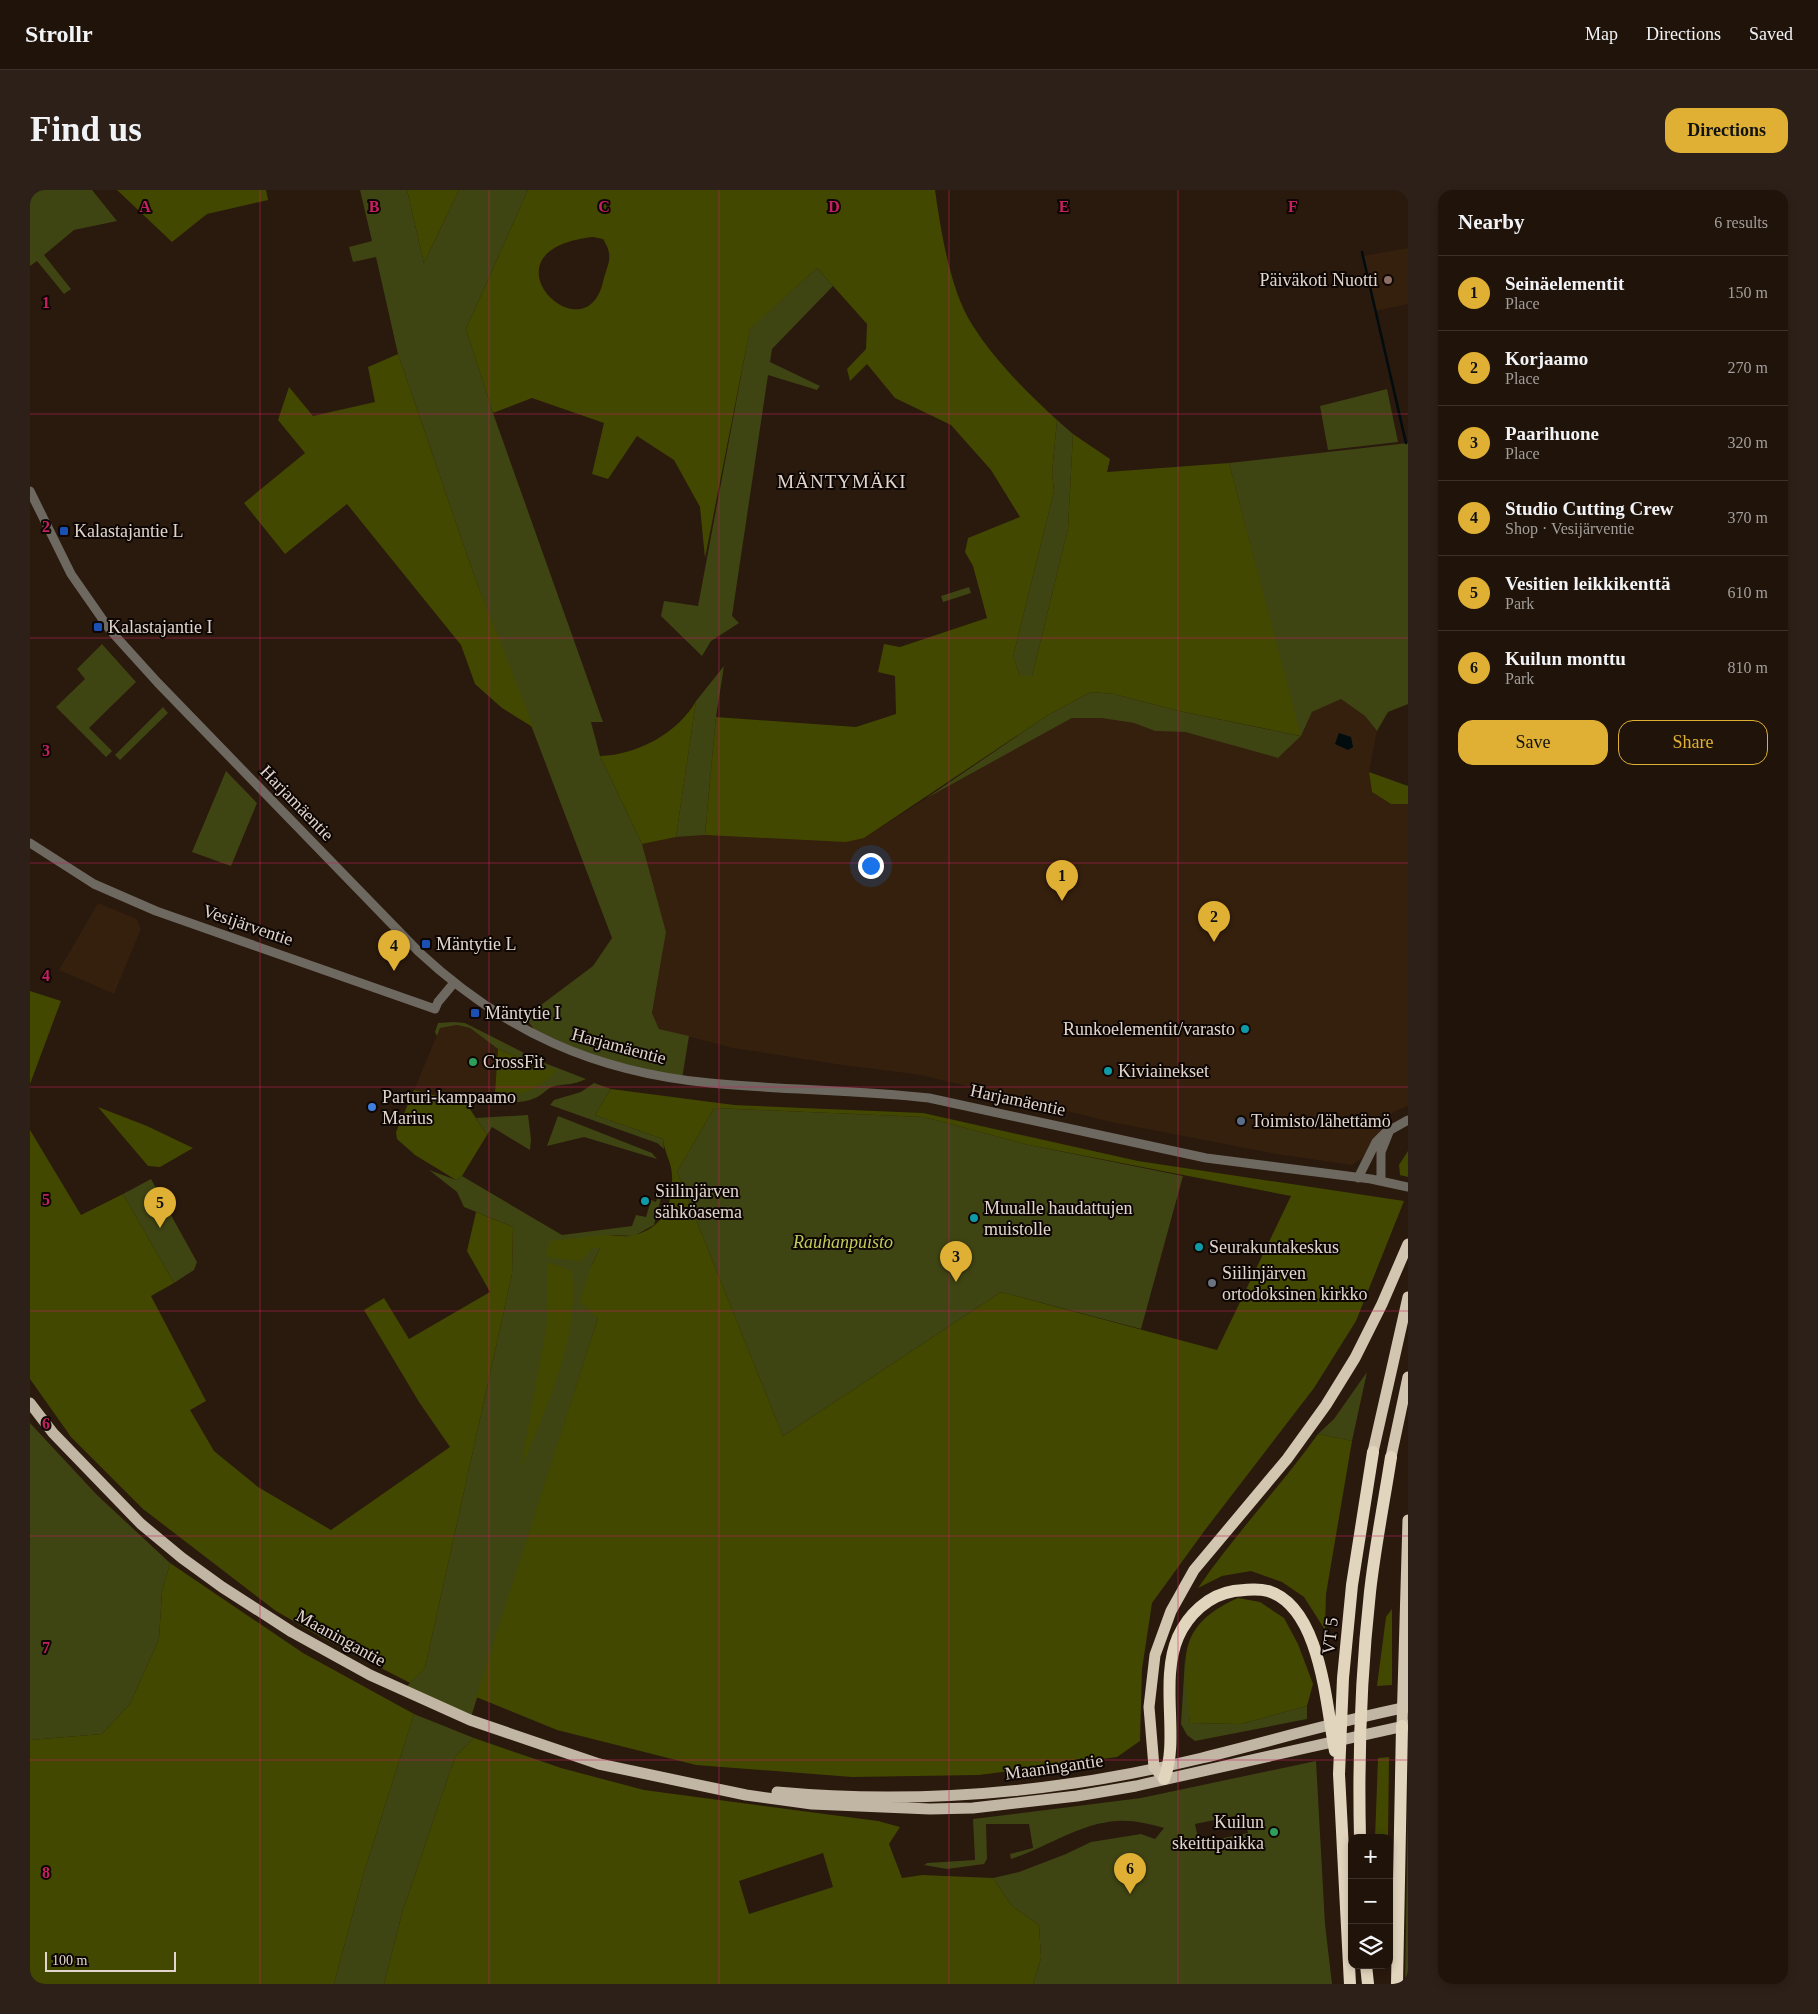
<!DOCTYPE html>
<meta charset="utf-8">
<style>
:root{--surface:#20130a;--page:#2d2018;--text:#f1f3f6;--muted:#a29e9c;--line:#3d322b;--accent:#dfb033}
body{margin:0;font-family:"Times New Roman",serif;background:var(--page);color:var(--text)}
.controls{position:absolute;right:15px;bottom:15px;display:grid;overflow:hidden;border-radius:10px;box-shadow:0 2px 8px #0003}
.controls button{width:45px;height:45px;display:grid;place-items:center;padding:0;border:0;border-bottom:1px solid var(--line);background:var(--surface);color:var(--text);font:25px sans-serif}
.scale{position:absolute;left:15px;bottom:12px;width:131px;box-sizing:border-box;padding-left:5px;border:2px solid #e1d5cd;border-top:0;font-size:14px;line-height:18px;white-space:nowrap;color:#e1d5cd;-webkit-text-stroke:4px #0d0603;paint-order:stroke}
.you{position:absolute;left:840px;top:675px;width:18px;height:18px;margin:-12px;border:4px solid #fff;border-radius:50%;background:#1a73e8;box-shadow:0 0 0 8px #1a73e833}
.badge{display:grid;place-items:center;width:32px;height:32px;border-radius:50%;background:var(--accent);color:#111;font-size:16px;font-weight:700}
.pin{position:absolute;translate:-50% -41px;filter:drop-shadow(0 1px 2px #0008)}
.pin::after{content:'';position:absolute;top:26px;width:18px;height:15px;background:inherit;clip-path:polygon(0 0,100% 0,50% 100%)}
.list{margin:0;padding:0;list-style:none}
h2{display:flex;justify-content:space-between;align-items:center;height:65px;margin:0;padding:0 20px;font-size:21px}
h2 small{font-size:16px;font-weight:400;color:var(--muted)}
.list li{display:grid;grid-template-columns:32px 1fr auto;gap:15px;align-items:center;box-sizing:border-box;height:75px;padding:0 20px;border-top:1px solid var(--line)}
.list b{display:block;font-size:19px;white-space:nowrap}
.list p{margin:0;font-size:16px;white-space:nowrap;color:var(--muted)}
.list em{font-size:16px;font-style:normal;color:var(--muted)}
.actions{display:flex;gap:10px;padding:15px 20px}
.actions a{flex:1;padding:11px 0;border:1px solid var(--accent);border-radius:15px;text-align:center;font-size:18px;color:var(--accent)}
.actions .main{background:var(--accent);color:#111}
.icon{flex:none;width:28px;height:28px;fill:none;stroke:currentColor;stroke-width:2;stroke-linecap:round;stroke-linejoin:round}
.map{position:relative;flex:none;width:1378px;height:1794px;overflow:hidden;border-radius:15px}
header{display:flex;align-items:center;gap:30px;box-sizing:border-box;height:70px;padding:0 25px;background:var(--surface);border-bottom:1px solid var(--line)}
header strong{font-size:24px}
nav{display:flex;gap:28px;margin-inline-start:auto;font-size:18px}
.intro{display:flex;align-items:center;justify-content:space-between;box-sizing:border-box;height:120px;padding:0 30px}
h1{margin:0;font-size:35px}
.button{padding:12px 22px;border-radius:15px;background:var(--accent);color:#111;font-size:18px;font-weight:700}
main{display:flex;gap:30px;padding:0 30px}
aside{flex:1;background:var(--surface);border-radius:15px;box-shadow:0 2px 8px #0003}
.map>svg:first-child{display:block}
.built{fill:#351f0d}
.green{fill:#3f4413;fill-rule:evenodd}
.forest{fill:#424800;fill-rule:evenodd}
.water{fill:#010c0f}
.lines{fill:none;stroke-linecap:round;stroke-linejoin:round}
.stream{stroke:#010c0f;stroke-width:2.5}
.tertiary{stroke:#6e6960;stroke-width:9}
.primary{stroke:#c1b6a3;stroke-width:11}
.trunk{stroke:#d2c6b0;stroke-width:11}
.motorway{stroke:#e2d5be;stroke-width:12}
.grid{fill:none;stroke:#c42161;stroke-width:1;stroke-opacity:0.55}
.education-dot{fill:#8d6e63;stroke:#0d0603;stroke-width:2}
.transit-dot{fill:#1a4fb4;stroke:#0d0603;stroke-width:2}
.culture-dot{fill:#0f9aa8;stroke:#0d0603;stroke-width:2}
.leisure-dot{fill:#2e9e5b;stroke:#0d0603;stroke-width:2}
.shop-dot{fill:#3f7fe0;stroke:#0d0603;stroke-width:2}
.service-dot{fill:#5c6f8a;stroke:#0d0603;stroke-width:2}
.worship-dot{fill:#6b7280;stroke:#0d0603;stroke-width:2}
.labels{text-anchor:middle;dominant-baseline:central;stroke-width:4;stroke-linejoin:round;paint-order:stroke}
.poi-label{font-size:18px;fill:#e1d5cd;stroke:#0d0603;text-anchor:start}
.street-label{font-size:18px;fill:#e1d5cd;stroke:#0d0603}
.park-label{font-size:18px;font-style:italic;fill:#c0cc5a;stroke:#0d0603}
.neighbourhood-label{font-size:19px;letter-spacing:1px;fill:#e1d5cd;stroke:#0d0603}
.grid-label{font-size:16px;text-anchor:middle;font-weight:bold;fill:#c42161;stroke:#0d0603;stroke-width:4;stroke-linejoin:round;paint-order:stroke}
</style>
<header>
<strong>Strollr</strong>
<nav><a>Map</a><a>Directions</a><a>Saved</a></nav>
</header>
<div class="intro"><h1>Find us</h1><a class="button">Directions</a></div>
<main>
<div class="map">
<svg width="1378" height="1794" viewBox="0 0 1378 1794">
<rect width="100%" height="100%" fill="#2a190d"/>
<!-- built -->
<path class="built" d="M 1378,58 L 1378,114 L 1346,121 L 1333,66 Z
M 1311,509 L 1335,526 L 1347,541 L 1339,582 L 1342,602 L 1361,614 L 1378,614 L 1378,916 L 1363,922 L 1332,968 L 1322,975 L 1246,964 L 1081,932 L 891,885 L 812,875 L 703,858 L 629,839 L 622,823 L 633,760 L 612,654 L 645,647 L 675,645 L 834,648 L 895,609 L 1042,528 L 1071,528 L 1104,533 L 1125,541 L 1155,542 L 1248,568 L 1271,546 L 1282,522 Z
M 68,713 L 107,729 L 111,739 L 84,804 L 29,780 Z
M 427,835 L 440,838 L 468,859 L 465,902 L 457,908 L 457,911 L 436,913 L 384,900 L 410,838 Z"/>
<!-- green -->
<path class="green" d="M 0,0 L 62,0 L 87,31 L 44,40 L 14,65 L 41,99 L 34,104 L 7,71 L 0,76 Z
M 330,0 L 377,0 L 394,73 L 429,0 L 498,0 L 436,139 L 463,223 L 573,532 L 561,532 L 570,566 L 612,654 L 636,742 L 622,823 L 629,839 L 659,846 L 652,889 L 569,871 L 508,845 L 495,827 L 563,776 L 582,748 L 445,388 L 368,164 L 346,67 L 323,72 L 319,57 L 342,51 Z
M 787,78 L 803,96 L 742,159 L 740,172 L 790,196 L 787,200 L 738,185 L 702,426 L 709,433 L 681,451 L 672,466 L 631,426 L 634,411 L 668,416 L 720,138 Z
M 1357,199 L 1368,252 L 1298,260 L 1290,216 Z
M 1027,230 L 1043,244 L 1038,339 L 1002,486 L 990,486 L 983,467 L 1024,301 L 1022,283 Z
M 1378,253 L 1378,514 L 1358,522 L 1347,541 L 1335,526 L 1311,509 L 1282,522 L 1271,546 L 1248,568 L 1155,542 L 1125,541 L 1104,533 L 1071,528 L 1042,528 L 895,609 L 1018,525 L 1061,502 L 1084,504 L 1149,521 L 1270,546 L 1199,273 Z
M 939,397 L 941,403 L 913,412 L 911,406 Z
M 72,454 L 106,492 L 59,538 L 82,561 L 76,567 L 26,517 L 55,489 L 47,479 Z
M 694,476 L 686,527 L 675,645 L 646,647 L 666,511 Z
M 133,517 L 138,523 L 90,570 L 85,565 Z
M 196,581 L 227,613 L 201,676 L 162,662 Z
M 424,832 L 435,833 L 512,872 L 556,889 C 540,896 540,893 525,896 C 516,898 513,905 505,908 C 491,915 473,911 457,911 L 457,908 L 465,902 C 490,908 507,892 526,879 L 517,879 L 468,859 L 440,838 L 427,835 L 410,838 L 407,846 L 405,842 L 408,833 Z
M 564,893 L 581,899 L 565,925 L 633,949 L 634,959 L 627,953 L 520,915 L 524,910 L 551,902 Z
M 684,918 L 894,927 L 999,955 L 1153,986 L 1111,1139 L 971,1102 L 753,1246 L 647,982 Z
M 498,925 L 501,949 L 500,960 L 462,937 L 457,945 L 446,928 Z
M 528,926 L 622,963 L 627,969 L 554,947 L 517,956 Z
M 399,980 L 426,990 L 432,986 L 532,1045 L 602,1036 L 606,1025 L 616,1027 L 621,1010 L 626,1012 L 627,1008 L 631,1008 L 624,1035 L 604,1046 L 577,1045 L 562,1058 L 570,1058 L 561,1077 L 568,1128 L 440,1530 L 373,1500 L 395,1478 L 482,1084 L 483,1037 L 434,1017 L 427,1002 Z
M 121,989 L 167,1072 L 164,1080 L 144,1093 L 93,1004 Z
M 1337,1182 L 1322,1251 L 1288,1244 L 1304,1229 Z
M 0,1233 L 67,1305 L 140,1373 L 132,1402 L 129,1449 L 100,1514 L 72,1544 L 0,1550 Z
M 1155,1469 L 1160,1533 L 1211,1534 L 1277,1516 L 1277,1529 L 1165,1551 L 1157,1545 L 1151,1534 Z
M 384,1524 L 444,1548 L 425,1567 L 373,1720 L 354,1794 L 304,1794 L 334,1682 Z
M 1286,1571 L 1295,1734 L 1302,1794 L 1003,1794 L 1011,1768 L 1009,1735 L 982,1716 L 963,1688 L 989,1682 L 1036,1664 L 1061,1652 L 1111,1644 L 1125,1649 L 1134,1638 C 1119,1634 1103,1630 1087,1631 C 1050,1633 1016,1658 981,1669 L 980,1664 L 1003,1658 L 999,1634 L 956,1634 L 957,1669 L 954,1674 L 917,1679 L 894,1675 L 897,1673 L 945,1670 L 943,1629 L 1111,1608 ZM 1214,1624 L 1218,1643 L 1169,1653 L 1165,1634 Z
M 1378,1608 L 1378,1794 L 1375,1794 Z"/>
<!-- forest -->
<path class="forest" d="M 87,0 L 236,0 L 238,10 L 177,24 L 142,52 Z
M 377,0 L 429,0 L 394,73 Z
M 498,0 L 905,0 C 911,41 920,101 943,136 C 966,172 996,201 1027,230 L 1022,283 L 1024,301 L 983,467 L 990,486 L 1002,486 L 1038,339 L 1043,244 L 1080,269 L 1077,282 L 1199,273 L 1271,546 L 1149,521 L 1084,504 L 1061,502 L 1018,525 L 834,648 L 816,652 L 675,645 L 686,527 L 826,537 L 866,524 L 865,486 L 848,482 L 854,454 L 870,457 L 957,428 L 943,376 L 935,362 L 938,348 L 990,327 L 961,280 L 921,235 L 865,208 L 837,174 L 820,191 L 817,179 L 836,159 L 837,134 L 787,78 L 720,139 L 675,368 L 670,317 L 644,270 L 607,246 L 578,289 L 562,284 L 574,233 L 502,208 L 463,223 L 436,139 ZM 563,47 L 573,49 C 585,68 577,74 573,92 C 555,169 444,60 563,47 Z
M 368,164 L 445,388 L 504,538 L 472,518 L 445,494 L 431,455 L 317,314 L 255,364 L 214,313 L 275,263 L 248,230 L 259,197 L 283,226 L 345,212 L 338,177 Z
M 666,511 L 646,647 L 612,654 L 570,566 C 607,565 648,543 666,511 Z
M 1339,582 L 1378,596 L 1378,614 L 1361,614 L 1342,602 Z
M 0,801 L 31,811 L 0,894 Z
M 468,859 L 517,879 L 527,879 C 512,899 490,908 465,902 Z
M 581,899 L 704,915 L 893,923 L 1108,971 L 1374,1011 L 1326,1131 L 1284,1198 L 1175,1340 L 1122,1413 L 1112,1479 L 1110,1551 L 1087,1567 L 949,1585 L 822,1587 L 666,1575 L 527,1540 L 446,1507 L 568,1128 L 550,1111 L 561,1077 L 570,1058 L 562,1058 L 551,1071 L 516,1067 L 520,1051 C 539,1049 558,1046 577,1045 C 586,1045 596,1048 604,1045 C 634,1038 643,1013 642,986 C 642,973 634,962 633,949 L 565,925 ZM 684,918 L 894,927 L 999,955 L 1261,1006 L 1187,1160 L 971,1102 L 753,1246 L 647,982 Z
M 384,900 L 436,913 L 457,945 L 432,986 L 426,990 L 385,965 L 367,949 L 366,942 Z
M 68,917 L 117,936 L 163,958 L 130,977 L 118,976 Z
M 0,940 L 51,1025 L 93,1004 L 144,1093 L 121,1106 L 176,1211 L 160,1220 L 184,1261 L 228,1297 L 301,1340 L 420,1257 L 389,1212 L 334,1120 L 354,1108 L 379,1149 L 460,1102 L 437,1061 L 446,1022 L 483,1037 L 482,1084 L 395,1478 L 380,1493 L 289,1446 L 246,1421 L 113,1319 L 41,1247 L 0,1189 Z
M 1378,961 L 1378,987 L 1370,985 L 1369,975 Z
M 518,1072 L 542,1081 C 550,1150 515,1219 490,1282 L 517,1134 Z
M 1288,1244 L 1322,1251 L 1296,1404 L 1295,1440 L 1274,1407 L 1252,1392 L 1221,1381 L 1192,1386 L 1168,1398 C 1205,1344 1250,1297 1288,1244 Z
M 140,1373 L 273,1463 L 384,1524 L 334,1682 L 304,1794 L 0,1794 L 0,1550 L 72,1544 L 100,1514 L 129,1449 L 132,1402 Z
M 1208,1408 L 1230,1412 L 1254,1428 L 1268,1454 L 1283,1494 L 1277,1516 L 1211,1534 L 1160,1533 C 1154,1474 1142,1437 1208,1408 Z
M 1362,1419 L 1362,1495 L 1347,1496 L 1356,1427 Z
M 444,1548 L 531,1578 L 614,1600 L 848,1631 L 870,1637 L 859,1654 L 872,1688 L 892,1685 L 963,1688 L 982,1716 L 1009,1735 L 1011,1768 L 1003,1794 L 354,1794 L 373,1720 L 425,1567 ZM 793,1663 L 803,1697 L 719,1724 L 709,1691 Z
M 1359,1567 L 1358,1648 L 1345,1648 L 1348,1568 Z"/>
<!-- water -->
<path class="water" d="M 1309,543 L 1321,547 L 1323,557 L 1318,560 L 1305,554 Z"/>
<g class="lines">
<!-- stream -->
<path class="stream" d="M 1332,62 L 1376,253"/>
<!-- tertiary -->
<path class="tertiary" d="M 0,301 L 41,384 L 80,440 L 128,493 L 389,762 C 474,841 564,882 680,893 C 753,900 826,900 899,908 L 1176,968 L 1341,989 L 1378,997
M 0,653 L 64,694 L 126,721 L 405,819 L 408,812 L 423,794
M 1328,988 L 1346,952 L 1355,943 L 1378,930
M 1351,991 L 1351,962 L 1359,942"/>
<!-- primary -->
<path class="primary" d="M 0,1213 L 23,1243 L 111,1334 L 152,1368 L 192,1397 L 262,1442 L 340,1485 L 440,1530 L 569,1574 L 716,1605 L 782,1614 L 900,1619 L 943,1618 L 1047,1606 L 1106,1596 L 1378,1535
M 747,1602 C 889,1615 1033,1602 1172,1568 C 1241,1551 1308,1531 1378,1517"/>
<!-- trunk -->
<path class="trunk" d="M 1343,1262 L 1378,1107
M 1361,1267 L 1378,1187
M 1372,1536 L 1378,1330
M 1134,1589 L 1124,1577 L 1119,1517 L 1125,1465 L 1141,1421 L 1164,1380 L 1257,1269 L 1296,1215 L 1325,1168 L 1352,1114 L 1378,1054"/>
<!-- motorway -->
<path class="motorway" d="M 1134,1589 C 1150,1550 1129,1491 1148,1447 C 1158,1425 1178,1405 1204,1401 C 1215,1400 1226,1398 1238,1401 C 1291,1417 1296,1516 1305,1561
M 1330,1648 C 1328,1565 1331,1484 1340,1402 C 1345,1357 1354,1312 1361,1267
M 1336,1775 L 1338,1794
M 1320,1794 L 1309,1584 L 1313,1488 L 1322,1395 L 1343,1262
M 1367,1794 L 1372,1536"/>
</g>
<!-- grid -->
<path class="grid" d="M 230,0 L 230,1794M 459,0 L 459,1794M 689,0 L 689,1794M 919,0 L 919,1794M 1148,0 L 1148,1794M 0,224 L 1378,224M 0,448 L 1378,448M 0,673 L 1378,673M 0,897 L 1378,897M 0,1121 L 1378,1121M 0,1346 L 1378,1346M 0,1570 L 1378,1570"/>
<!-- markers -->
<circle class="education-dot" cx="1358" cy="90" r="5"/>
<g class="transit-dot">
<rect x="29" y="336" width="10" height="10" rx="2.5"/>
<rect x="63" y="432" width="10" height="10" rx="2.5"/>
<rect x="391" y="749" width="10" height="10" rx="2.5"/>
<rect x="440" y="818" width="10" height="10" rx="2.5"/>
</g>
<g class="culture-dot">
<circle cx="1215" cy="839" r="5"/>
<circle cx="1078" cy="881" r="5"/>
<circle cx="615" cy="1011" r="5"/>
<circle cx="944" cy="1028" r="5"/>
<circle cx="1169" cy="1057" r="5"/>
</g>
<g class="leisure-dot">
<circle cx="443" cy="872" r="5"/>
<circle cx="1244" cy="1642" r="5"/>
</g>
<circle class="shop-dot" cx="342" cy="917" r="5"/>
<circle class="service-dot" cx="1211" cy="931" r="5"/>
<circle class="worship-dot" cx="1182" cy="1093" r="5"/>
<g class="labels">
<!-- poi labels -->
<g class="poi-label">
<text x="1348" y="90" text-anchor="end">Päiväkoti Nuotti</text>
<text x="44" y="341">Kalastajantie L</text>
<text x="78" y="437">Kalastajantie I</text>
<text x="406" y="754">Mäntytie L</text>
<text x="455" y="823">Mäntytie I</text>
<text x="1205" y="839" text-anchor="end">Runkoelementit/varasto</text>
<text x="453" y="872">CrossFit</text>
<text x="1088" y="881">Kiviainekset</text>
<text x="352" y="907">Parturi-kampaamo<tspan x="352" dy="21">Marius</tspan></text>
<text x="1221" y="931">Toimisto/lähettämö</text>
<text x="625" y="1001">Siilinjärven<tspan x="625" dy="21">sähköasema</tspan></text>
<text x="954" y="1018">Muualle haudattujen<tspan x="954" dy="21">muistolle</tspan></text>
<text x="1179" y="1057">Seurakuntakeskus</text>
<text x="1192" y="1083">Siilinjärven<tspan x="1192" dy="21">ortodoksinen kirkko</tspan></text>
<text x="1234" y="1632" text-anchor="end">Kuilun<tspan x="1234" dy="21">skeittipaikka</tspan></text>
</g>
<!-- street labels -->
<g class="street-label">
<text transform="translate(267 613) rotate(46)">Harjamäentie</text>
<text transform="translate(218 735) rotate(19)">Vesijärventie</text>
<text transform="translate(589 856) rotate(15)">Harjamäentie</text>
<text transform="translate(988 910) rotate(12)">Harjamäentie</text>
<text transform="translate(1300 1446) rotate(-84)">VT 5</text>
<text transform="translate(311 1448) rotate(29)">Maaningantie</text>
<text transform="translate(1024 1577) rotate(-8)">Maaningantie</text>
</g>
<!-- park labels -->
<g class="park-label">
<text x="813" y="1052">Rauhanpuisto</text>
</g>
<!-- neighbourhood labels -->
<g class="neighbourhood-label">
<text x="812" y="291">MÄNTYMÄKI</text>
</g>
</g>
<g class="grid-label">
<text x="115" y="22">A</text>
<text x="344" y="22">B</text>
<text x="574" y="22">C</text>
<text x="804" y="22">D</text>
<text x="1034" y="22">E</text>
<text x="1263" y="22">F</text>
<text x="16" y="118">1</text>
<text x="16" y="342">2</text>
<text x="16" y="566">3</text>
<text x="16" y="791">4</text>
<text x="16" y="1015">5</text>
<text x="16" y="1239">6</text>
<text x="16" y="1463">7</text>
<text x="16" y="1688">8</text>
</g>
</svg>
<div class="controls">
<button>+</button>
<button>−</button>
<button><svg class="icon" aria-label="layers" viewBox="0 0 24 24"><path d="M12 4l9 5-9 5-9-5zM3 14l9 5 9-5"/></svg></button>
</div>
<div class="scale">100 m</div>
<div class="you"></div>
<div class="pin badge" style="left:1032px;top:711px">1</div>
<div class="pin badge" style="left:1184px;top:752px">2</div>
<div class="pin badge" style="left:926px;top:1092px">3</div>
<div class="pin badge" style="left:364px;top:781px">4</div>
<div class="pin badge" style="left:130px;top:1038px">5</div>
<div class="pin badge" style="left:1100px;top:1704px">6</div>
</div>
<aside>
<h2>Nearby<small>6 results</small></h2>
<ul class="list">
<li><span class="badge">1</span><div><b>Seinäelementit</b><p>Place</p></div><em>150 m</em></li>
<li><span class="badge">2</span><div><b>Korjaamo</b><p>Place</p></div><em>270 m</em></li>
<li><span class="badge">3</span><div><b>Paarihuone</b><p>Place</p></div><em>320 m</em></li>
<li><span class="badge">4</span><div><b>Studio Cutting Crew</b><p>Shop · Vesijärventie</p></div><em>370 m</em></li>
<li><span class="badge">5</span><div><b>Vesitien leikkikenttä</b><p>Park</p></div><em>610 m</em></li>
<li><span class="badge">6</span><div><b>Kuilun monttu</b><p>Park</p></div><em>810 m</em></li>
</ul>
<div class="actions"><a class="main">Save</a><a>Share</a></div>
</aside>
</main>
